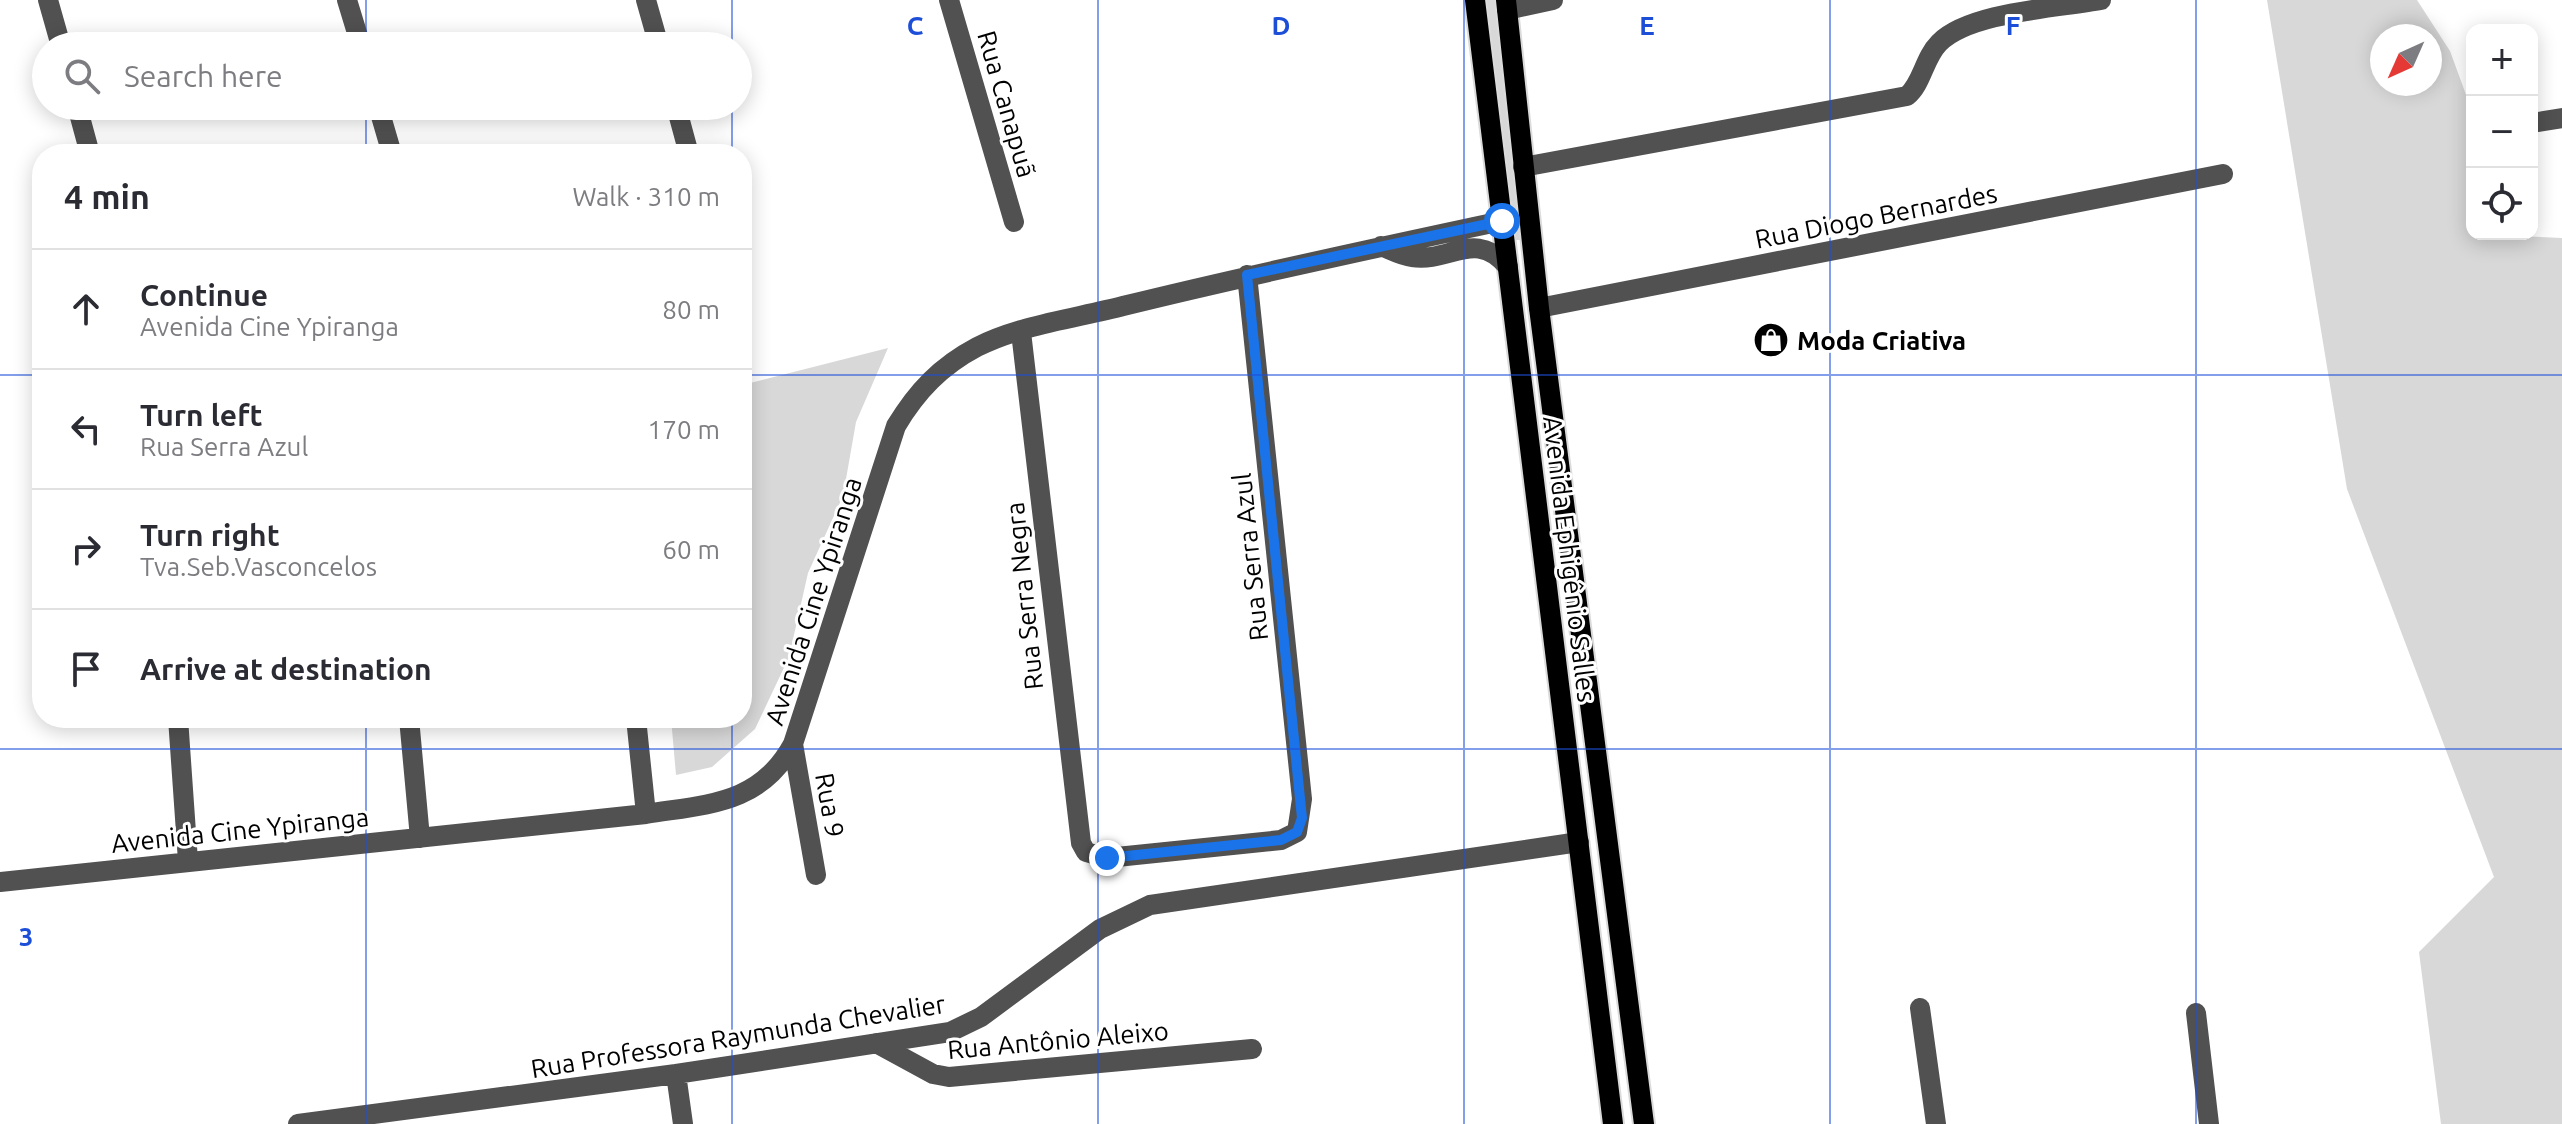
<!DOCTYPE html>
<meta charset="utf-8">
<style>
:root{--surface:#fff;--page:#f2f2f3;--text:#2b2b33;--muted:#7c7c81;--line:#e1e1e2}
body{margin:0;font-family:Ubuntu,sans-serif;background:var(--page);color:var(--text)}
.controls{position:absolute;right:24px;top:24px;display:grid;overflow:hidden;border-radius:16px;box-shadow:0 4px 20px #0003}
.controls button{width:72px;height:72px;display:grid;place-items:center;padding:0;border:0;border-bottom:2px solid var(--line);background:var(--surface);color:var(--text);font:40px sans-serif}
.compass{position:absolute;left:2370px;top:24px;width:72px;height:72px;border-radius:50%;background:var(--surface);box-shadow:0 4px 20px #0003;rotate:225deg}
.stop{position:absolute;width:24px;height:24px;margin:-18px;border:6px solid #1a73e8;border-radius:50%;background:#fff}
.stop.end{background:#1a73e8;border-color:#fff;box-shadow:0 2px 8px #0008}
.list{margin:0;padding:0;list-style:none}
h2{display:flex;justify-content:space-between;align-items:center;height:104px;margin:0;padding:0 32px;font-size:34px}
h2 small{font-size:26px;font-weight:400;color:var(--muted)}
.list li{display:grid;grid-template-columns:52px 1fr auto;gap:24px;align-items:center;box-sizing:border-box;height:120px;padding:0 32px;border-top:2px solid var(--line)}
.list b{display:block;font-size:30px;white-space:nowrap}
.list p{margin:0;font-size:26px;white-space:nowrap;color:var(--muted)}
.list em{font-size:26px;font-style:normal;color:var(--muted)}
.icon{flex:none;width:44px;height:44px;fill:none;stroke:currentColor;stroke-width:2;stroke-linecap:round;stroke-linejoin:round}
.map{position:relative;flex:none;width:2562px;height:1124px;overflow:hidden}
.search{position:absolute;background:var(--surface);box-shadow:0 4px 20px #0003;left:32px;top:32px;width:720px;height:88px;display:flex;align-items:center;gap:20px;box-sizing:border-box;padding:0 28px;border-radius:44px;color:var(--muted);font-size:30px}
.panel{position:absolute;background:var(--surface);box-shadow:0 4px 20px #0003;left:32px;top:144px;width:720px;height:584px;border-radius:32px}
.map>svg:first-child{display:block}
.green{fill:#d8d8d8;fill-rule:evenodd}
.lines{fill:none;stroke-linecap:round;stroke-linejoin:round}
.major-casing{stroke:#dbdbdb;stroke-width:24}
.minor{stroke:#515151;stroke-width:20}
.major{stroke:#000;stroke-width:20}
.route{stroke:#1a73e8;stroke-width:10}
.grid{fill:none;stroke:#1d4ed8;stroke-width:2;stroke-opacity:0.55}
.labels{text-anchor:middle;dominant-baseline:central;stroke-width:6;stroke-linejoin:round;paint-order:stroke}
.street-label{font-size:26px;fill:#000;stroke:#fff}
.poi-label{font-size:26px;font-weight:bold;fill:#000;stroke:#fff;text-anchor:start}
.grid-label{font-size:26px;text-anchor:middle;font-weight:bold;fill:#1d4ed8;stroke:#fff;stroke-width:6;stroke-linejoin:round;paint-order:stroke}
</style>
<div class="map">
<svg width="2562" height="1124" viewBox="0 0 2562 1124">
<rect width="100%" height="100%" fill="#fff"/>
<!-- green -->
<path class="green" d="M 1484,0 L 1500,0 L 1525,240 L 1509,240 Z
M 2267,0 L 2417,0 L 2450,51 L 2472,111 L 2472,234 L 2562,238 L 2562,1124 L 2441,1124 L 2419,952 L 2494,877 L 2347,489 ZM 2430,36 L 2430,84 L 2382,84 L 2382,36 Z
M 888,348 L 856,422 L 843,496 L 808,573 L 789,657 L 755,729 L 712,767 L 676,775 L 671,718 L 742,718 L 742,385 Z"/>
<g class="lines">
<defs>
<path id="major" d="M 1475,0 L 1613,1124
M 1506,0 L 1539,308 L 1644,1124"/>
</defs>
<!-- major casing -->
<use href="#major" class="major-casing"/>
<!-- minor -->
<path class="minor" d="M 48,0 L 61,46
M 347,0 L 361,46
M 646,0 L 659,46
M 949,0 L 1014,222
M 1507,10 L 1553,0
M 77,106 L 90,154
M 378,106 L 392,154
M 676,106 L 689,154
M 2532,123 L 2562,118
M 1523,167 L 1907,96 C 1922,84 1924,58 1939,43 C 1969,12 2058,8 2101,0
M 1381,246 C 1391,250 1402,256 1412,257 C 1450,263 1476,228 1508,267
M 1539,308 L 2223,174
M 1021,332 L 1081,843 L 1086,852 L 1107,858 L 1281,840 L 1297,832 L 1302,799 L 1247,275
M 178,718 L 188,861
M 409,718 L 420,838
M 636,718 L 646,814
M 793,744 L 816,875
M 0,882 L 646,814 C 707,804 760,805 793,744 L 896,426 C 917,391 941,366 977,347 C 1020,325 1077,318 1123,306 C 1249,275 1375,248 1502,221
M 1920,1008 L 1936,1124
M 2196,1013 L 2209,1124
M 876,1043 L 933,1074 L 949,1077 L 1252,1049
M 676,1074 L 683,1124
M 298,1124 L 676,1074 L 950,1032 L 981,1017 L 1100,929 L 1150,905 L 1579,842"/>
<!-- major -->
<use href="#major" class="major"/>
</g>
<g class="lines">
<!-- route -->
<path class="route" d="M 1107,858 L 1281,840 L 1297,832 L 1302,818 L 1247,275 L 1502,221"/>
</g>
<!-- grid -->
<path class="grid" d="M 366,0 L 366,46M 732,0 L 732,46M 1098,0 L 1098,1124M 1464,0 L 1464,1124M 1830,0 L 1830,1124M 2196,0 L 2196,1124M 366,106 L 366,154M 732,106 L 732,154M 0,375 L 42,375M 742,375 L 2562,375M 366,718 L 366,1124M 732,718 L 732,1124M 0,749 L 2562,749"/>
<!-- icons -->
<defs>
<symbol id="shop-disc" viewBox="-11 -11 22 22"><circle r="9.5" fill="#000" stroke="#fff"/><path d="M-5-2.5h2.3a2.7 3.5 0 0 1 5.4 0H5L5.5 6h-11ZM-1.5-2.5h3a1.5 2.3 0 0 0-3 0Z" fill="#fff"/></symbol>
</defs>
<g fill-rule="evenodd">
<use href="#shop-disc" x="1751" y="320" width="40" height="40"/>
</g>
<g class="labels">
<!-- street labels -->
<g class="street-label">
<text transform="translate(1007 104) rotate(74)">Rua Canapuã</text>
<text transform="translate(1876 216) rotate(-11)">Rua Diogo Bernardes</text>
<text transform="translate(1250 557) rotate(-96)">Rua Serra Azul</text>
<text transform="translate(1570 559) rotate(83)">Avenida Ephigênio Salles</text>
<text transform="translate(1024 596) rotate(-96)">Rua Serra Negra</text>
<text transform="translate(813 601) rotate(-72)">Avenida Cine Ypiranga</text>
<text transform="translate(830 805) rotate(80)">Rua 9</text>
<text transform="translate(240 830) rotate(-6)">Avenida Cine Ypiranga</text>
<text transform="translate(738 1036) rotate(-9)">Rua Professora Raymunda Chevalier</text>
<text transform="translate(1058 1040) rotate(-5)">Rua Antônio Aleixo</text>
</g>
<!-- poi labels -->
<g class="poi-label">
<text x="1797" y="340">Moda Criativa</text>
</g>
</g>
<g class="grid-label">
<text x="915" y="35">C</text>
<text x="1281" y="35">D</text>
<text x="1647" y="35">E</text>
<text x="2013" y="35">F</text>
<text x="26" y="946">3</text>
</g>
</svg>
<div class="controls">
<button>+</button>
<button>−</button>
<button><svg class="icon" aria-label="locate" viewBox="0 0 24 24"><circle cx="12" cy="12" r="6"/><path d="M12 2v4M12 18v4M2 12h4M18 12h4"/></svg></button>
</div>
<svg class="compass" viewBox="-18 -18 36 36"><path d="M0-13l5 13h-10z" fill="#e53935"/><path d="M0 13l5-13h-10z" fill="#7c7c81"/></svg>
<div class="stop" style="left:1502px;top:221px"></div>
<div class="stop end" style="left:1107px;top:858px"></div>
<div class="search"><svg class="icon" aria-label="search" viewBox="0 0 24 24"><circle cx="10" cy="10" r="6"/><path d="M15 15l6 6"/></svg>Search here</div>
<section class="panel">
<h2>4 min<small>Walk · 310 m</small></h2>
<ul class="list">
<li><svg class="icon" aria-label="ahead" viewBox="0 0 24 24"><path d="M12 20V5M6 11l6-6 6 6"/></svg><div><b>Continue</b><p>Avenida Cine Ypiranga</p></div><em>80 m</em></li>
<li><svg class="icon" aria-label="left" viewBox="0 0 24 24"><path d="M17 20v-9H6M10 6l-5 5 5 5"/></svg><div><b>Turn left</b><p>Rua Serra Azul</p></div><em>170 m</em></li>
<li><svg class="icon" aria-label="right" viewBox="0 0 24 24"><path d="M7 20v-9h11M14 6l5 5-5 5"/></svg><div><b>Turn right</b><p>Tva.Seb.Vasconcelos</p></div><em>60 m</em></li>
<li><svg class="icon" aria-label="arrive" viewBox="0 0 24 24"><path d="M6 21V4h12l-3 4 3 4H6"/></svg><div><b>Arrive at destination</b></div></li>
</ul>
</section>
</div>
